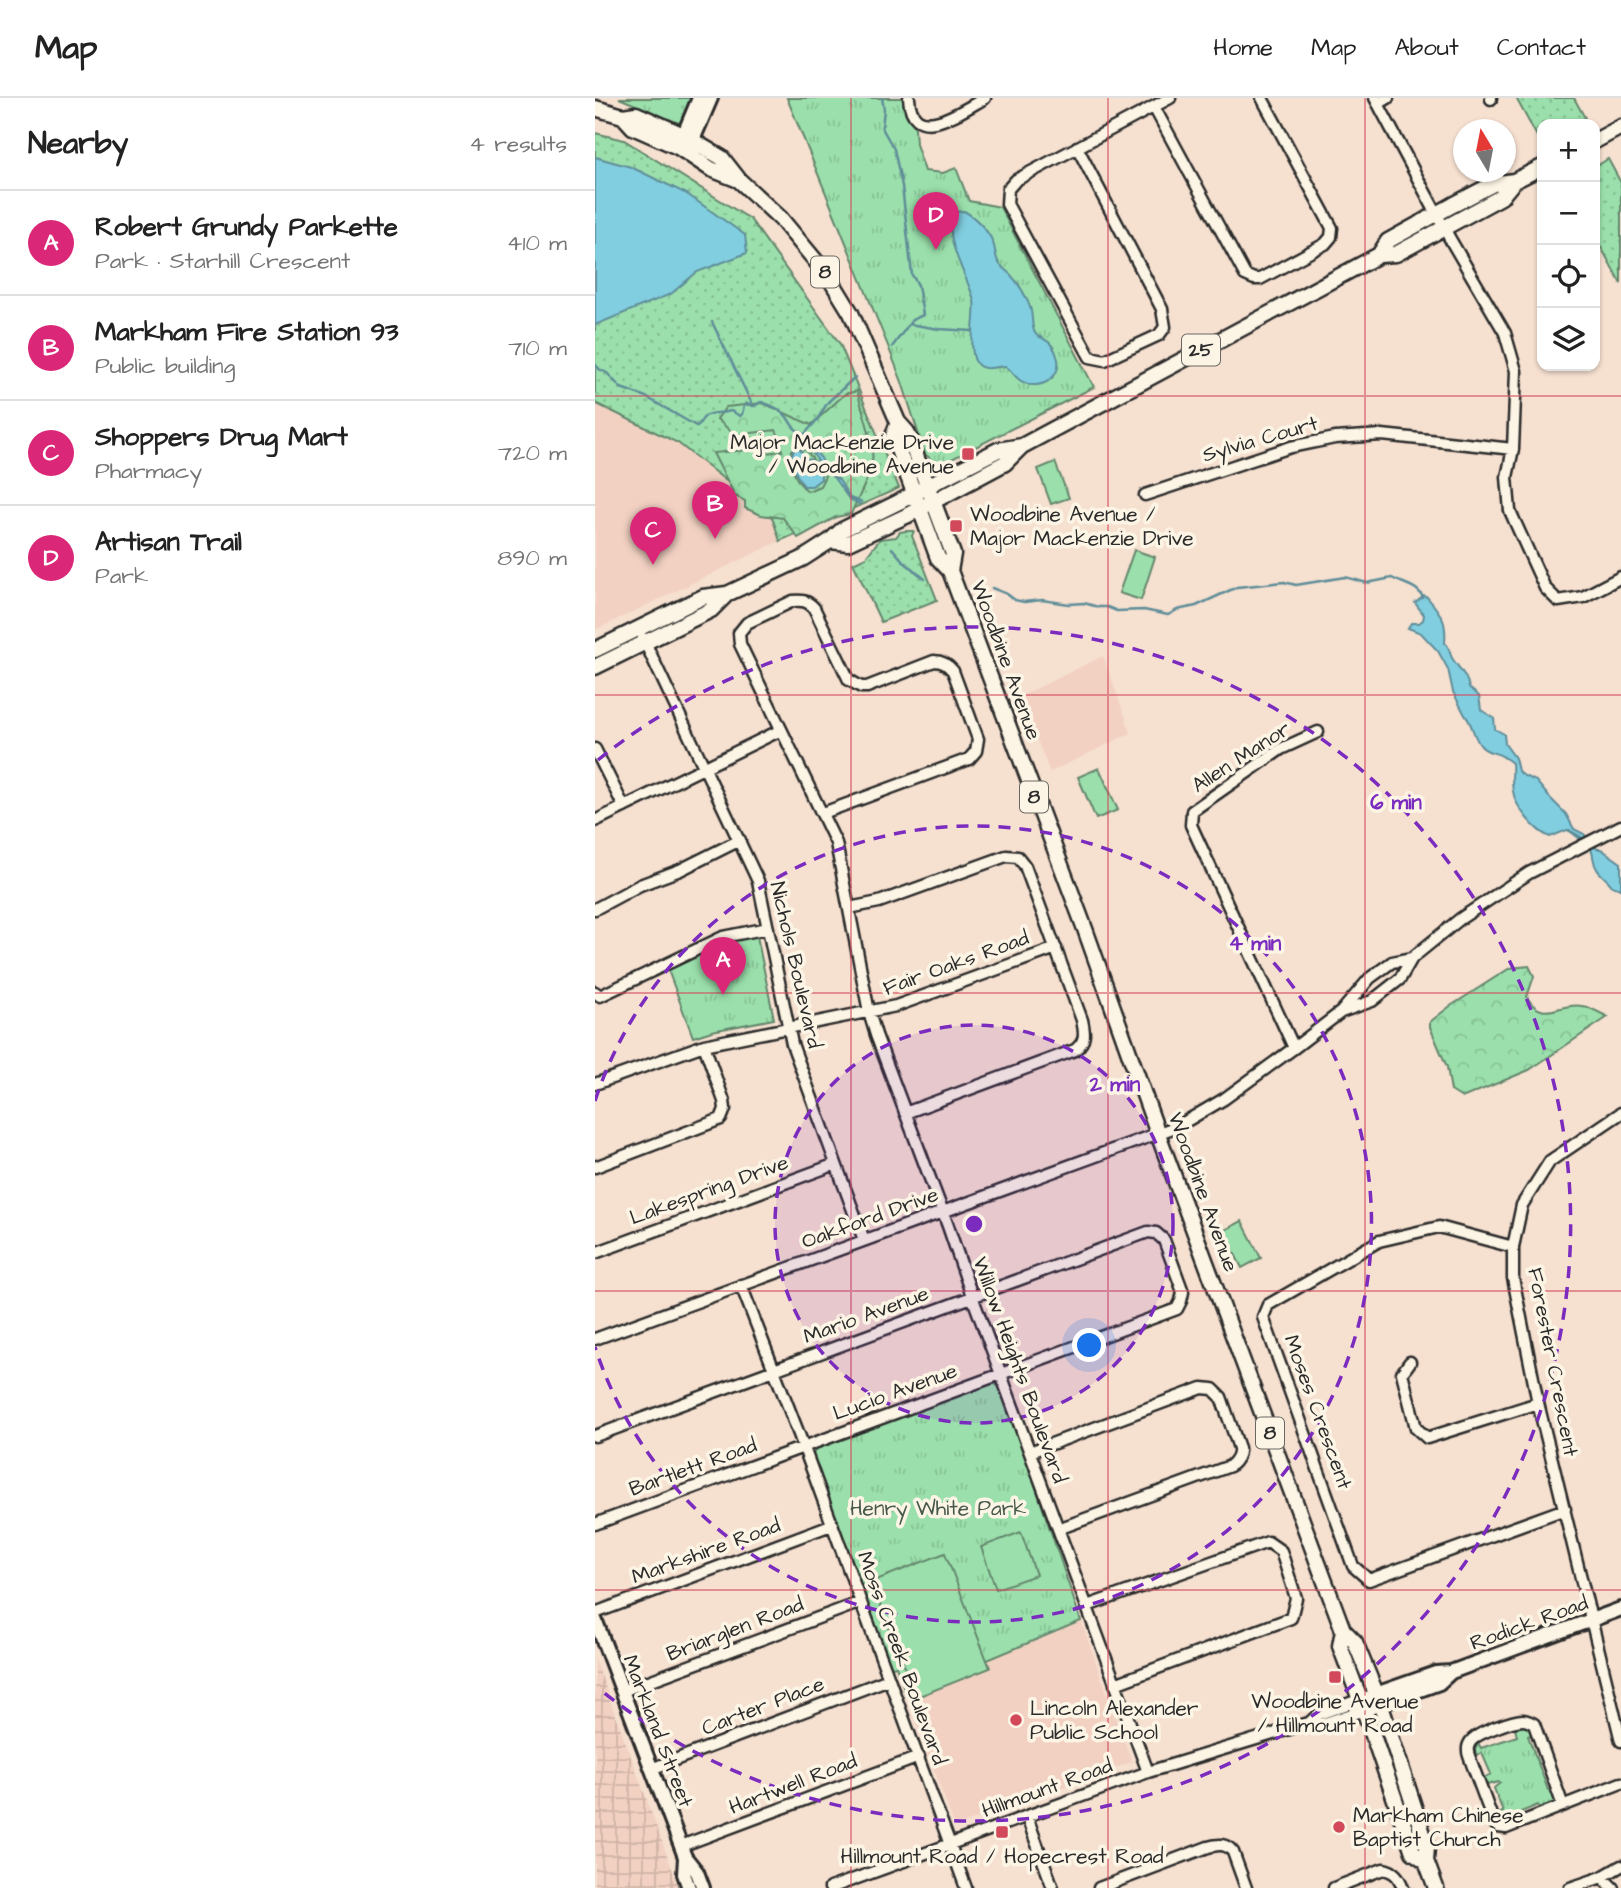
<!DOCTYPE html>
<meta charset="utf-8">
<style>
:root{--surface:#fff;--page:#f6f6f6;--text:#222;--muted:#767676;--line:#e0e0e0;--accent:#db2777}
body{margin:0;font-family:"Architects Daughter",sans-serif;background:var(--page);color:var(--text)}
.controls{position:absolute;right:21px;top:21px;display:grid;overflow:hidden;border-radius:14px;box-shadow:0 2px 5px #0004}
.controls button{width:63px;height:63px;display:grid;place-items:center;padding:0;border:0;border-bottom:2px solid var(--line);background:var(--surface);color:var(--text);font:35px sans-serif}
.compass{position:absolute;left:858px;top:21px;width:63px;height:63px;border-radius:50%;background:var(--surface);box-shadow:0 2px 5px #0004;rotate:350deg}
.you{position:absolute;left:495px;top:1248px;width:24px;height:24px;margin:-18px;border:5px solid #fff;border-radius:50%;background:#1a73e8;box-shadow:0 0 0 10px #1a73e833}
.badge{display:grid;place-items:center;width:46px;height:46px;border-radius:50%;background:var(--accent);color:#fff;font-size:23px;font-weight:700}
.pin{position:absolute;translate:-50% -58px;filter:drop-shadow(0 2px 4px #0008)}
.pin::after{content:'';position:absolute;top:37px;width:24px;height:21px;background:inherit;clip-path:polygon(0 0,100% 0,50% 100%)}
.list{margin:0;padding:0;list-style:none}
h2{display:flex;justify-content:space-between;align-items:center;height:91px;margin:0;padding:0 28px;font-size:30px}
h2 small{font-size:23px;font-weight:400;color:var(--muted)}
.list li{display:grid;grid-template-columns:46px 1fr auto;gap:21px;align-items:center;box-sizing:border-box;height:105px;padding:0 28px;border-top:2px solid var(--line)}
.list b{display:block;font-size:26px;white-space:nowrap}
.list p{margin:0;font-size:23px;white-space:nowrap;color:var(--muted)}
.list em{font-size:23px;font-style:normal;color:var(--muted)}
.icon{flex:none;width:38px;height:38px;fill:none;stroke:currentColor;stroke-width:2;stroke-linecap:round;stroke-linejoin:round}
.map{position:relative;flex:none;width:1026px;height:1790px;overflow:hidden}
header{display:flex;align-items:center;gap:42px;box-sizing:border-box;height:98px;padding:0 35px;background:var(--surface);border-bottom:2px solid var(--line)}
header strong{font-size:33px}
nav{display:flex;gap:38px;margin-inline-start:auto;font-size:24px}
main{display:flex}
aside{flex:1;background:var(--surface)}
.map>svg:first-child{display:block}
.built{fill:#f2d1c2}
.industrial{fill:url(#industrial-grid)}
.grass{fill:url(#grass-dots);stroke:#63866c;stroke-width:2}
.forest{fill:url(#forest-crowns);stroke:#63866c;stroke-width:2;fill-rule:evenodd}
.park{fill:url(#park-tufts);stroke:#63866c;stroke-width:2}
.garden{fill:#9be0ac;stroke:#63866c;stroke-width:2}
.water{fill:#81cee0;stroke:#5f8d98;stroke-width:2}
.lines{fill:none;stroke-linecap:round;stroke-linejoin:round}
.stream{stroke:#5f8d98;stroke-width:2.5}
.minor-casing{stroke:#2b2b2b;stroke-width:15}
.tertiary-casing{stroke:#2b2b2b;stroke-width:18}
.secondary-casing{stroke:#2b2b2b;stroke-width:18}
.primary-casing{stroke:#2b2b2b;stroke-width:19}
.minor{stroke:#fcf5e5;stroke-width:10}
.tertiary{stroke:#fcf5e5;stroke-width:12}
.secondary{stroke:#fcf5e5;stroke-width:12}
.primary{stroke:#fcf5e5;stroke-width:14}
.grid{fill:none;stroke:#d1495b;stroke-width:2;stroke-opacity:0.55}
.ring{fill:none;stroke:#7b2cbf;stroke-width:3.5;stroke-dasharray:12 9}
.poi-dot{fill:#d1495b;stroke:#fcf5e5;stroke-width:2.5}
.labels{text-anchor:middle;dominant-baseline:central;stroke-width:7;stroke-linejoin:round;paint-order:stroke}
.shield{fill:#fcf5e5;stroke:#6a6863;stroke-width:2}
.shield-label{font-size:19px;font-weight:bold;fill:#2b2b2b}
.street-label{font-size:21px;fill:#2b2b2b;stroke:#fcf5e5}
.poi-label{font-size:21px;fill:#2b2b2b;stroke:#fcf5e5;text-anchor:start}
.park-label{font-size:21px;fill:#47584b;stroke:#fcf5e5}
.centre{fill:#7b2cbf;stroke:#fcf5e5;stroke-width:3.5}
.ring-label{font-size:21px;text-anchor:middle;font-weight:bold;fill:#7b2cbf;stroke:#fcf5e5;stroke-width:7;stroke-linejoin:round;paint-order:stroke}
</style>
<header>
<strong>Map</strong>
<nav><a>Home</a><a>Map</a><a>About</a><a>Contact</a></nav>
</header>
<main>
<aside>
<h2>Nearby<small>4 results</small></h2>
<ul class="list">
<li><span class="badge">A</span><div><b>Robert Grundy Parkette</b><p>Park · Starhill Crescent</p></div><em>410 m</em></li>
<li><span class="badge">B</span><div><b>Markham Fire Station 93</b><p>Public building</p></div><em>710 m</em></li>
<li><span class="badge">C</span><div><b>Shoppers Drug Mart</b><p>Pharmacy</p></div><em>720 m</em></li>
<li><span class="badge">D</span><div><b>Artisan Trail</b><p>Park</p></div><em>890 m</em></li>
</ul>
</aside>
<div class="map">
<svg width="1026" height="1790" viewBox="0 0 1026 1790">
<defs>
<pattern id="industrial-grid" width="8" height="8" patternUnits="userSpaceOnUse" patternTransform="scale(1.75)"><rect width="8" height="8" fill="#f2d1c2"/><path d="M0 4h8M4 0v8" fill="none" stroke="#d0b4a7"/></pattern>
<pattern id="grass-dots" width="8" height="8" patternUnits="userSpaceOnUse" patternTransform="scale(1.75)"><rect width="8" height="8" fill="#9be0ac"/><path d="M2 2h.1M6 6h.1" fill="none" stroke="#86c094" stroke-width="1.8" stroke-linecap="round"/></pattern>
<pattern id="forest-crowns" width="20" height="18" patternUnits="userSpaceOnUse" patternTransform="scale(1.75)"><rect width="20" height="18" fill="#9be0ac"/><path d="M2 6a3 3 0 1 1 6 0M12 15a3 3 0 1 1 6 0" fill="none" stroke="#86c094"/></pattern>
<pattern id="park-tufts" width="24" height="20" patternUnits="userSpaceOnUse" patternTransform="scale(1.75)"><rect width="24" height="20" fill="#9be0ac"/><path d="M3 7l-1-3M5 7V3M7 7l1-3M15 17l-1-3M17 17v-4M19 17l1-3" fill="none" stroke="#86c094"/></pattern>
</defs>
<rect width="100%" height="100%" fill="#f6e0d0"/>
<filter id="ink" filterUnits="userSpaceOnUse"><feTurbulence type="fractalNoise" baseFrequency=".0143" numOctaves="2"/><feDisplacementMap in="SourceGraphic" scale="14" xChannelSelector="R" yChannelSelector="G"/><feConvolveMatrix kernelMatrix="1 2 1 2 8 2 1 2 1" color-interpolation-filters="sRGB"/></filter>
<g filter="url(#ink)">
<!-- built -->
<path class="built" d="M 0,305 L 83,345 L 177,419 L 185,443 L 0,532 Z
M 508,558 L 536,635 L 455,674 L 424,599 Z
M 486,1523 L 537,1664 L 360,1729 L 311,1596 Z"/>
<!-- industrial -->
<path class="industrial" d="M 0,1561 L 76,1768 L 84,1790 L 0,1790 Z"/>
<!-- grass -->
<path class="grass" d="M 921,0 L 979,0 L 990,20 L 978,26 L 947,26 L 947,43 L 945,44 Z
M 0,35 L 29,42 L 155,121 L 245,246 L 304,390 L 185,443 L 177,419 L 83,345 L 0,305 Z
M 1013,61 L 1026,85 L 1026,186 L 1000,138 L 1000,69 Z
M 311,433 L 319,433 L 317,438 L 342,502 L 286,524 L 258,465 L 271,459 L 285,441 L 301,439 L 305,434 Z"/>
<!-- forest -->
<path class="forest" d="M 262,293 C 267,311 280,346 277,364 C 274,382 263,399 256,416 L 241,419 L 203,440 L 188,420 L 166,417 L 150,410 L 150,403 L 140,398 L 118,355 L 153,352 L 172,355 L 187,353 L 186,343 L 181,332 L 140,337 L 122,321 L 131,309 L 168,305 L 216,327 L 250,296 ZM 202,350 L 211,352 L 230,378 L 225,388 L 213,393 C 201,385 193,367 197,352 Z
M 934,868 L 939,878 L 932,899 C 948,927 966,903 987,908 C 995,909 1005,915 1013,919 L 934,972 L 867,1000 L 856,993 L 852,969 L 835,929 L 835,924 L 854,909 L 915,870 Z"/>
<!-- park -->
<path class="park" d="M 24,0 L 98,0 L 86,26 Z
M 192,0 L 312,0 L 313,16 L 320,30 L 321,46 L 330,73 L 348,75 L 361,70 L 374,103 L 405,109 L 499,289 L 347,366 L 338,363 L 330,356 L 307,284 L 293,248 Z
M 162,838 L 179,921 L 117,933 L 98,939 L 73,872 L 127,845 Z
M 397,1284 L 404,1289 L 424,1341 L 427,1342 L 437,1366 L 434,1369 L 486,1523 L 311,1596 L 301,1568 L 293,1570 L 292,1569 L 294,1564 L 248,1439 L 244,1437 L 235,1413 L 237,1409 L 218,1356 C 221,1347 232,1345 240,1341 Z
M 928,1628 L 937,1631 L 940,1636 L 933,1638 L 953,1692 L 960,1690 L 964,1707 L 946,1714 L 943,1707 L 914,1719 L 916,1726 L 905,1723 L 901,1717 L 908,1714 L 899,1690 L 905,1685 L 903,1684 L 892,1687 L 889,1680 L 896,1676 L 887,1655 L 881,1657 L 880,1652 L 883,1645 L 886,1650 L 922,1638 L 920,1631 Z"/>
<!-- garden -->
<path class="garden" d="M 460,364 L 474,400 L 456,406 L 443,371 Z
M 539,452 L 560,459 L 546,502 L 524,495 Z
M 504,670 L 523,712 L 501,721 L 483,679 Z
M 647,1123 L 666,1160 L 647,1170 L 628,1133 Z
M 426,1434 L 441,1477 L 401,1491 L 386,1449 Z
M 350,1455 L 395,1570 L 322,1599 L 276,1484 Z"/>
<!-- water -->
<path class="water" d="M 0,59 L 36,69 L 92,96 L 150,137 L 152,155 L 102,174 L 76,196 L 0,227 Z
M 369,113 C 380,119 394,133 398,145 C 401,152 400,160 404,165 C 407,170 412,173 416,177 C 424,186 431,198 435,209 C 438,217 436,229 440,235 C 443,240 445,238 449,241 C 455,244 460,251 462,258 C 469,277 447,293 430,285 C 420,281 418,273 410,268 C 402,269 390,273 383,267 C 371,256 382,218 379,202 C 373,179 344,135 361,114 Z
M 203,333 L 207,334 L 215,348 L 226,360 L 230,370 L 244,382 L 255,400 L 266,404 L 264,406 L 254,401 L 239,380 L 229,372 Z
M 201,348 L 207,354 L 208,360 L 217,362 L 218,369 L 226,375 L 226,381 L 217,388 L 209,388 C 202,380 200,371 194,362 Z
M 829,498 L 832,499 C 846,516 852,522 850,545 C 856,550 854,554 857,560 C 864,571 872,577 874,590 L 884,598 L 886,612 L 899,620 L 900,631 L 909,636 L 910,646 L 920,660 L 923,673 L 929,678 L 941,683 L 954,699 L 971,716 L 979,731 L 989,736 L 1002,751 L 1006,751 L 1026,765 L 1026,791 L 1017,788 C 1013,781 1006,778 1002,771 C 998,765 999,761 997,754 C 994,743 983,736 972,732 L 955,739 C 940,733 920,709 918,693 C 916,683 918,674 917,665 C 916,664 909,659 907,658 C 900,654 892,655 886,648 C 878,639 878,626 870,617 L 858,594 L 853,571 L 843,553 L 826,535 L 813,530 L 816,525 L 824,525 L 828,522 L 829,517 L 820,505 Z"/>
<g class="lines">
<!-- stream -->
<path class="stream" d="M 287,0 L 289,11 L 287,30 L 299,51 L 307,88 L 317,177 L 323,187 L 328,217 L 317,222 L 297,249
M 117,224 L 158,308
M 314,226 L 344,231 L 378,233
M 0,266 L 4,271 L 12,275 L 26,290 L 51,299 L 101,328 L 103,328 C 113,309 121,318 136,313 L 145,318 L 147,316 L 149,308 L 152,306 L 159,308 L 166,304 C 176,307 186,311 192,319 C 196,325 197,329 203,333
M 208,338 L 222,322 L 233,304 L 260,279
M 226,375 L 229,372
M 297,450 L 309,464 L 330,481
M 397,490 L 412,496 L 420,502 L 429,504 L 447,502 L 474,506 L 489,505 L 503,509 L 512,509 L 522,513 L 549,512 L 573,517 L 582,512 L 601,508 L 642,489 L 689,484 L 701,487 L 750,479 L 772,485 L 797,480 C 808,486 824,488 828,500
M 974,732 L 988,743"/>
<defs>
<path id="minor" d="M 314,0 C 317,49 368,12 390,0
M 780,0 L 855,141 L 910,235 L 921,273 L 918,351 L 912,379 L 915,413 L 950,490 L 963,503 L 988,499 L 1026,479
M 896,0 L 896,1
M 783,6 L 793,0
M 559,9 L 650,177 L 659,181 L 665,181 L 730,146 L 736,139 L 737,130 L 667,0
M 482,49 L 567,211 L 570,229 L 564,237 L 510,262 L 495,259 L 412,106 L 413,91 L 421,82 L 575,0
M 550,397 L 696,349 L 740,340 L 787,337 L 918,351
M 48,540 L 163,783 L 197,946 L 269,1142
M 0,651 L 29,709
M 228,715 L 374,661 L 381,653 L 383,641 L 358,573 C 353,567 348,563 339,563 L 272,589 L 266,589 L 254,582 L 219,510 C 213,503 208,502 198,503 L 152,525 L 144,535 L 145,546 L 241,745 L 274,914 L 281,937 L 353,1128 L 377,1198 L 553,1674
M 0,723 L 186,632
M 254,810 L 284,804 L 411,758 L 423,759 L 430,768 L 487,922 C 490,936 491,943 480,952 L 310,1015
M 0,811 L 45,787 L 85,772 L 145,742
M 0,894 L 5,898 L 128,839 L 173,830
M 746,914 L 777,903 L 805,881 L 817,860 L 865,821 L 934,775 L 1026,728
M 699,950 L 596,727 L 597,713 L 686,651 L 723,634
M 0,986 L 109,947 L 301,908 L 461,850
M 1026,1015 L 955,1063 L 927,1107 L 918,1149 L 918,1180 L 943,1305 L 1026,1643
M 0,1069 L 126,1021 L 130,1011 L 129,1003 L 109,947
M 918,1149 L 844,1129 L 784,1143 L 673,1207 L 668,1219 L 758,1468 L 774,1482 L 970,1411
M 0,1155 L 241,1066
M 146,1187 L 205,1339 L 371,1790
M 0,1241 L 583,1028 L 629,1001 L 699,950 L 746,914 L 775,880 L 797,864 L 817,860
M 815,1264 L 807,1275 L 821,1330 L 832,1340 L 943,1305
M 0,1338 L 553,1134 L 561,1135 L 569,1142 L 588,1194 L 586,1203 L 582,1211 L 0,1426
M 435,1354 L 607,1290 L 618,1291 L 626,1299 L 644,1350 C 645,1358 641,1363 635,1368 L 463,1431
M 492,1508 L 673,1444 L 686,1453 L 701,1500 L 696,1520 L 520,1586
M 0,1515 L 236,1427
M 27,1593 L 266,1504
M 714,1625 L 724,1616 L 781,1596
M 56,1671 L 294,1581
M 968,1708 L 939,1626 C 935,1624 932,1622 928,1622 C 918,1622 882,1635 876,1643 C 872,1648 872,1652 874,1658 L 899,1725 L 903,1729 L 911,1730 L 1026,1685
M 432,1719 L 458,1790
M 86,1748 L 324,1659
M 1007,1779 L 1018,1790
M 235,1790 L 553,1674 L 714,1625 L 727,1626 L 769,1612
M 504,1790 L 613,1749 C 623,1746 631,1745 638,1754 L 651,1790
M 739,1790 L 788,1771 C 800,1773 804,1779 808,1790
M 975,1790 L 1007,1779 L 1026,1768"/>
<path id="tertiary" d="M 85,45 L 104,0
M 94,51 L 116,0
M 0,1521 L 90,1759 L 102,1774 L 108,1790
M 90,1759 L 89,1776 L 94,1790"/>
<path id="secondary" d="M 781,1596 L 841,1575 L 856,1574 L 1026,1511
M 769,1612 L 844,1585 L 856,1574"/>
<path id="primary" d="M 0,10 L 28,18 L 41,16 L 88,37 L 110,50 L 127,60 L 145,83 L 186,121 L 234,179 L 256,215 L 303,324 L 312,334 L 358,456 L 355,473
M 28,18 L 38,29 L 83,49 L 116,71 L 141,81
M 1000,43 L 1026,29
M 784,157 L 793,143 L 858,107 L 898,86 L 919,83 L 947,69
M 303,324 L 298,338 L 343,460 L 355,473 L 490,831 L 563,1036 L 748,1532 L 760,1544 L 785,1605 L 832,1748 L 831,1763 L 841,1790
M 235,443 L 253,445 L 311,418 L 410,365 L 427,348
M 0,552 L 108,499 L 132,496
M 0,569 L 116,512 L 132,496 L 207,461 L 235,443 L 247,432 L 304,404 L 346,381 L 403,352 L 427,348 L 784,157 L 801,156 L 906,99 L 919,83
M 748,1532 L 745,1548 L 773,1623 L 818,1754 L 831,1763"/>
</defs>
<!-- minor casing -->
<use href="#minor" class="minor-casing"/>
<!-- tertiary casing -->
<use href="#tertiary" class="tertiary-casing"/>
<!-- secondary casing -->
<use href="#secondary" class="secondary-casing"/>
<!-- primary casing -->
<use href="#primary" class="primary-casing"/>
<!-- minor -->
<use href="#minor" class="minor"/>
<!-- tertiary -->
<use href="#tertiary" class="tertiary"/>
<!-- secondary -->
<use href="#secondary" class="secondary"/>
<!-- primary -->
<use href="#primary" class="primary"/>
</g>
</g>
<!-- grid -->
<path class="grid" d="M 256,0 L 256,1790M 513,0 L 513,1790M 770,0 L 770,1790M 0,298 L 1026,298M 0,597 L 1026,597M 0,895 L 1026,895M 0,1193 L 1026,1193M 0,1492 L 1026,1492"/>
<!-- distance rings -->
<circle cx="379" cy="1126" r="199" fill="#7b2cbf" fill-opacity=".12"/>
<g class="ring">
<circle cx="379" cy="1126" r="199"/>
<path d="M0 1003A398 398 0 1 1 0 1249"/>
<path d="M3 662A597 597 0 1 1 3 1590"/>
</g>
<!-- markers -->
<g class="poi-dot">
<rect x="366" y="349" width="14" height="14" rx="3.5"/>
<rect x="354" y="421" width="14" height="14" rx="3.5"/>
<rect x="733" y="1572" width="14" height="14" rx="3.5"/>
<circle cx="421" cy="1622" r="7"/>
<circle cx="744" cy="1729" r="7"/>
<rect x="400" y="1727" width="14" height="14" rx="3.5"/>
</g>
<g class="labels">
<!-- shield labels -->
<g class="shield">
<rect x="216" y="158.5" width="28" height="31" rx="5"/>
<rect x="587" y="236.5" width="38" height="31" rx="5"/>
<rect x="425" y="683.5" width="28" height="31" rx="5"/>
<rect x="661" y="1319.5" width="28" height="31" rx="5"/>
</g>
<g class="shield-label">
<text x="230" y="174">8</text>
<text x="606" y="252">25</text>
<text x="439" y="699">8</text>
<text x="675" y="1335">8</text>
</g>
<!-- street labels -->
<g class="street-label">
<text transform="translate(665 341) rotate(-16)">Sylvia Court</text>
<text transform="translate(411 562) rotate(70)">Woodbine Avenue</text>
<text transform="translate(646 659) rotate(-33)">Allen Manor</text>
<text transform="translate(361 865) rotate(-20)">Fair Oaks Road</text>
<text transform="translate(201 867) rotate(77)">Nichols Boulevard</text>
<text transform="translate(114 1092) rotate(-20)">Lakespring Drive</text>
<text transform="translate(608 1094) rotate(70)">Woodbine Avenue</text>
<text transform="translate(275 1120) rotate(-20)">Oakford Drive</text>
<text transform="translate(271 1217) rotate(-20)">Mario Avenue</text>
<text transform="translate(958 1264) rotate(79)">Forester Crescent</text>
<text transform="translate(425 1272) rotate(70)">Willow Heights Boulevard</text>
<text transform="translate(300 1294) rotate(-20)">Lucio Avenue</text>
<text transform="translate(723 1314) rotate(70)">Moses Crescent</text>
<text transform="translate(98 1369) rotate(-20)">Bartlett Road</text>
<text transform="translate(111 1453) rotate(-20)">Markshire Road</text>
<text transform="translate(934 1525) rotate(-20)">Rodick Road</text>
<text transform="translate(140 1531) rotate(-21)">Briarglen Road</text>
<text transform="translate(307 1560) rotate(70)">Moss Creek Boulevard</text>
<text transform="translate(168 1608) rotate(-21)">Carter Place</text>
<text transform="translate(63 1633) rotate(69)">Markland Street</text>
<text transform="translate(198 1686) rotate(-21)">Hartwell Road</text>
<text transform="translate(452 1690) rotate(-20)">Hillmount Road</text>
</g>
<!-- poi labels -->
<g class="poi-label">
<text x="359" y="344" text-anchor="end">Major Mackenzie Drive<tspan x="359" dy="24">/ Woodbine Avenue</tspan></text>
<text x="375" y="416">Woodbine Avenue /<tspan x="375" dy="24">Major Mackenzie Drive</tspan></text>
<text x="740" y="1603" text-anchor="middle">Woodbine Avenue<tspan x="740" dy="24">/ Hillmount Road</tspan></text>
<text x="435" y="1610">Lincoln Alexander<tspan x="435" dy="24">Public School</tspan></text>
<text x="758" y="1717">Markham Chinese<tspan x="758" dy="24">Baptist Church</tspan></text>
<text x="407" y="1758" text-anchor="middle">Hillmount Road / Hopecrest Road</text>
</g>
<!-- park labels -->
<g class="park-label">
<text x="343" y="1410">Henry White Park</text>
</g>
</g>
<circle cx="379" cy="1126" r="10" class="centre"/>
<g class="ring-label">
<text x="801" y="711">6 min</text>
<text x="660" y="852">4 min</text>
<text x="520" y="993">2 min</text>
</g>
</svg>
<div class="controls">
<button>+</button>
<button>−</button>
<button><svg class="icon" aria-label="locate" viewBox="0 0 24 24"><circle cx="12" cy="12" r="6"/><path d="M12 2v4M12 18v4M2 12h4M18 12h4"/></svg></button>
<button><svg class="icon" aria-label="layers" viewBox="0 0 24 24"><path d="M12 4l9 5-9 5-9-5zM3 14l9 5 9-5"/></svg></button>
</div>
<svg class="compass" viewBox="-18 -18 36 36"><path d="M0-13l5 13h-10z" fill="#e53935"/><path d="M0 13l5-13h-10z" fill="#767676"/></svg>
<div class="you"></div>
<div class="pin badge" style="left:128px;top:897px">A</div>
<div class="pin badge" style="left:120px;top:441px">B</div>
<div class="pin badge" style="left:58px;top:467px">C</div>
<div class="pin badge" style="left:341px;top:152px">D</div>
</div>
</main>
